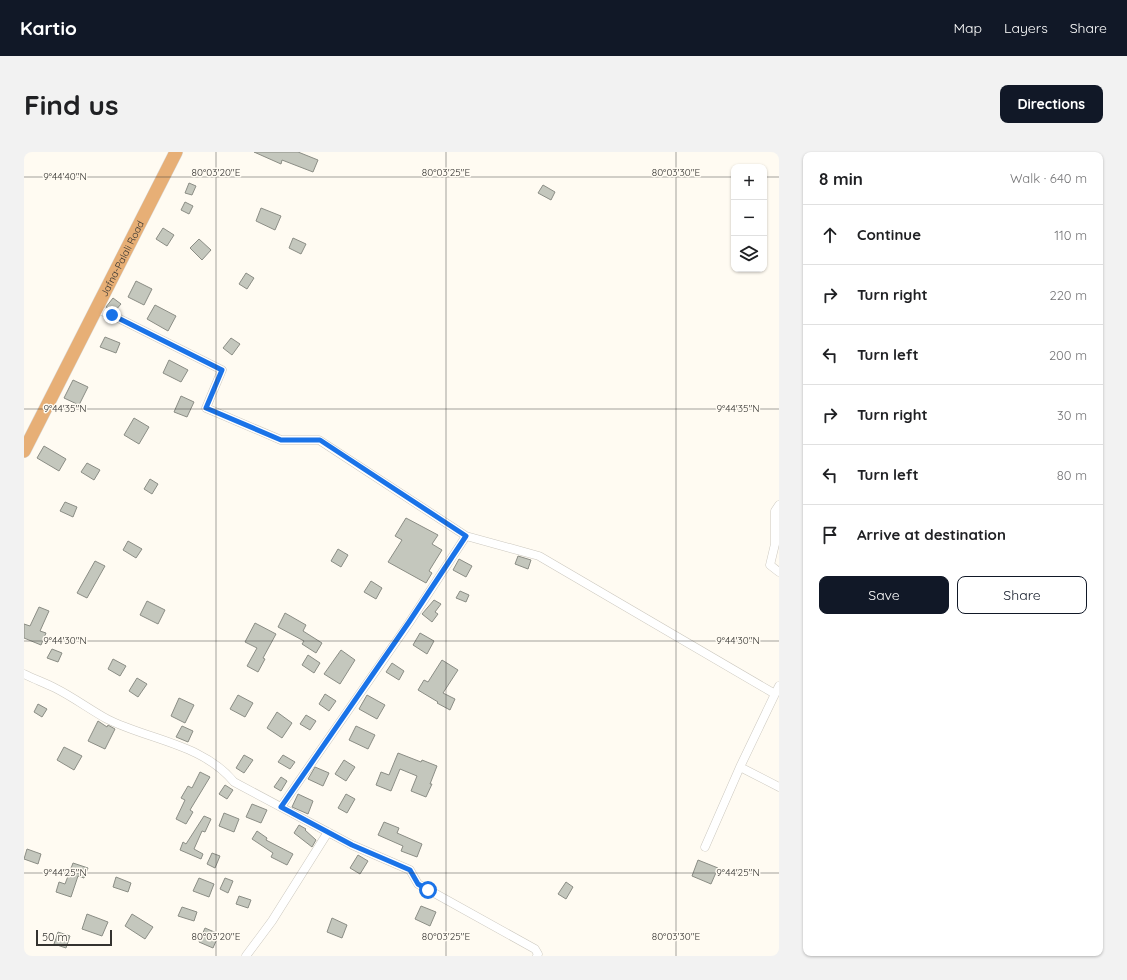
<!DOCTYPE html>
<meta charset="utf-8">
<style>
:root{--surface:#fff;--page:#f2f2f2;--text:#202124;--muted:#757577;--line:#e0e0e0;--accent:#111827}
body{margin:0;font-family:Quicksand,sans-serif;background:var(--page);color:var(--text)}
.controls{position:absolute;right:12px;top:12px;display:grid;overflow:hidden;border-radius:8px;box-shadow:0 1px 3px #0004}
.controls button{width:36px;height:36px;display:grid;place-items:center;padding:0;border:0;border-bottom:1px solid var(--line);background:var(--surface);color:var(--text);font:20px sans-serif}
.scale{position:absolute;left:12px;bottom:10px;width:76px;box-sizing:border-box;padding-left:4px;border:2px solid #343330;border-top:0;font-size:11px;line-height:14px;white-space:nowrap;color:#343330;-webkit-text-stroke:3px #fffbf2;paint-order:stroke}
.stop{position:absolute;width:12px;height:12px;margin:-9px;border:3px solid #1a73e8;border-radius:50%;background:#fff}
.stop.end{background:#1a73e8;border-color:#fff;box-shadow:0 1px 4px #0008}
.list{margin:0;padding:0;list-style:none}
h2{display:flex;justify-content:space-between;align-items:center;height:52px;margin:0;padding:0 16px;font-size:17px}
h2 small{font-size:13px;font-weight:400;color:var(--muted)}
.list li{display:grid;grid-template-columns:26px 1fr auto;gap:12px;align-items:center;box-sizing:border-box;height:60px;padding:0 16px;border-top:1px solid var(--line)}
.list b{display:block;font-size:15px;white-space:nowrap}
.list em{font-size:13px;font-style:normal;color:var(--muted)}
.actions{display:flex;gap:8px;padding:12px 16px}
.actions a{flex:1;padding:9px 0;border:1px solid var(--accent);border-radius:8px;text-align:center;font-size:14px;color:var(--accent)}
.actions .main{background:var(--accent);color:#fff}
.icon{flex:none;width:22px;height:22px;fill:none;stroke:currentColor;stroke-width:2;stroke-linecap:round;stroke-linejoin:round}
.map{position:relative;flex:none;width:755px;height:804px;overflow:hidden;border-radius:8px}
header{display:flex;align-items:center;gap:24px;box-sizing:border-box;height:56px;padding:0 20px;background:var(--accent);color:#fff}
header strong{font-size:19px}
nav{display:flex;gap:22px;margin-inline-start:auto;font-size:14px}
.intro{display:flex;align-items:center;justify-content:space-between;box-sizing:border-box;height:96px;padding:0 24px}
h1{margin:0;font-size:28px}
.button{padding:10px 18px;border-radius:8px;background:var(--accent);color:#fff;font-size:14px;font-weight:700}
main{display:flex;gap:24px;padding:0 24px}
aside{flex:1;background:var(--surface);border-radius:8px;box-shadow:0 1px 3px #0004}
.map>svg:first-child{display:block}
.building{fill:#c4c7bd;stroke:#8b8d85}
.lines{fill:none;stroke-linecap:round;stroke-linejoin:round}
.street-casing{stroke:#ccc8bf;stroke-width:9}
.primary-casing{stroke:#dadada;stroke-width:14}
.street{stroke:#fff;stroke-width:8}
.primary{stroke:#e7af76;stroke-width:13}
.route{stroke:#1a73e8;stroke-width:5}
.ticks{fill:none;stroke:#343330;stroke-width:1;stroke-opacity:0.45}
.labels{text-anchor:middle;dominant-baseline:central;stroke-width:3;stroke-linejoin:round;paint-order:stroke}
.street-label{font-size:10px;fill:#343330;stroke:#fffbf2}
.ticks-label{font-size:10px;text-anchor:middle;fill:#343330;stroke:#fffbf2;stroke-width:3;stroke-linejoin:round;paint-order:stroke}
</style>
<header>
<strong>Kartio</strong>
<nav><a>Map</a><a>Layers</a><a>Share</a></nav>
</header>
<div class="intro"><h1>Find us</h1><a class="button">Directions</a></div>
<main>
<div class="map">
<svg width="755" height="804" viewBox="0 0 755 804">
<rect width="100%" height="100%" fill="#fffbf2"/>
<!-- building -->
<path class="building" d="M 230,0 L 274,0 L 294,8 L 289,20 L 258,8 L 257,12 Z
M 165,31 L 172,34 L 168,43 L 161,41 Z
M 519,33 L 531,40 L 527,48 L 514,41 Z
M 161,50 L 169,54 L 165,62 L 157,58 Z
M 237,56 L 257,64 L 251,78 L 232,69 Z
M 139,76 L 150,83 L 143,94 L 132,87 Z
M 269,86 L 282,92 L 277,102 L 265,96 Z
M 175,87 L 187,98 L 178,108 L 166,96 Z
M 222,121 L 230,126 L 223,137 L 215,132 Z
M 112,129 L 128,137 L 120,153 L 104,145 Z
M 89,146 L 97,152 L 91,159 L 82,155 Z
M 131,153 L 152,164 L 144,179 L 123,167 Z
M 81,185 L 96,191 L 92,201 L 76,195 Z
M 207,186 L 216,192 L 208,203 L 199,196 Z
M 145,208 L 164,218 L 157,230 L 139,221 Z
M 49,228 L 64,235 L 55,253 L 40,246 Z
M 157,244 L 170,250 L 163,265 L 150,260 Z
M 110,266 L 125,275 L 115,292 L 100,283 Z
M 20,294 L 42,307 L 35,319 L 13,306 Z
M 63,311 L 76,318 L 70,328 L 57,320 Z
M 126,327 L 134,332 L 128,342 L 120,337 Z
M 41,350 L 53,355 L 49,365 L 36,359 Z
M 382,366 L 414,383 L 408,392 L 418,398 L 405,419 L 408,421 L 402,431 L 364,410 L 378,388 L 371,384 Z
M 104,389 L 118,397 L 112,406 L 99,398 Z
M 314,397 L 324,403 L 317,415 L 307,409 Z
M 494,404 L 507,408 L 504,417 L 491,412 Z
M 435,407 L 448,414 L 442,425 L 429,418 Z
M 71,409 L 81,414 L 63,446 L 53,441 Z
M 347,429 L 358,436 L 352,447 L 340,440 Z
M 436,439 L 445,443 L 442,450 L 432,446 Z
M 410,448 L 417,452 L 411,460 L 414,462 L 408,470 L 398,462 Z
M 123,449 L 141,458 L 134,472 L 116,463 Z
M 15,455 L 25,459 L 16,479 L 22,481 L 17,493 L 0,486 L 0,472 L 6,474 Z
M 261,461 L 282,473 L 279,479 L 298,491 L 292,501 L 278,492 L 280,489 L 254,475 Z
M 231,471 L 252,482 L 239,506 L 241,507 L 234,520 L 223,514 L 233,496 L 221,490 Z
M 396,481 L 410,489 L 403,502 L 389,493 Z
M 28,497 L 38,501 L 34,510 L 23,506 Z
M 317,498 L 331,508 L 316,532 L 300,522 Z
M 284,503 L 296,511 L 290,521 L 278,513 Z
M 89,507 L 102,514 L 96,524 L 84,517 Z
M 418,508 L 434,518 L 419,541 L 431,547 L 426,558 L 413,551 L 414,550 L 394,538 L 400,528 L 404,530 Z
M 368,511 L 380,519 L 375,528 L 362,520 Z
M 113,526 L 123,532 L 114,545 L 105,539 Z
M 301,542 L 312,549 L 305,559 L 295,552 Z
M 214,543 L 229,551 L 221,565 L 206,557 Z
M 343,543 L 361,553 L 353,567 L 335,557 Z
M 155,546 L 170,553 L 161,571 L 147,564 Z
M 14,552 L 23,557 L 18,565 L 10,560 Z
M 253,560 L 268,571 L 258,586 L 243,576 Z
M 282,563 L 292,569 L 286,578 L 276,572 Z
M 74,569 L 83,575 L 84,573 L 91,577 L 81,597 L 64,589 Z
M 158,574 L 169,579 L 164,590 L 152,585 Z
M 332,574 L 351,583 L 344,597 L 325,588 Z
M 40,595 L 58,604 L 50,618 L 33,608 Z
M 374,601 L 397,610 L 398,608 L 413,614 L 406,632 L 408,632 L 402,645 L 387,639 L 393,624 L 376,617 L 367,639 L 352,633 L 357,620 L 365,623 Z
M 220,603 L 229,608 L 220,621 L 212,616 Z
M 259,603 L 271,610 L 266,617 L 254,610 Z
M 320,608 L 331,615 L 322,629 L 311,622 Z
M 291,615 L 305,621 L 299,634 L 284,627 Z
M 176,620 L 186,625 L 166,658 L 169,660 L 162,672 L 152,667 L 161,648 L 157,646 L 164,634 L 168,636 Z
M 257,625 L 263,629 L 257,639 L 250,635 Z
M 201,633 L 209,638 L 203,647 L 195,642 Z
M 274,642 L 289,649 L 284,662 L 268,655 Z
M 322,642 L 331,647 L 323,661 L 314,656 Z
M 228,652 L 243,658 L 237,671 L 222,665 Z
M 200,661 L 215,667 L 210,680 L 195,674 Z
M 180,664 L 187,667 L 181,680 L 178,679 L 170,697 L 179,702 L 177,707 L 156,698 L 159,690 L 162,692 Z
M 360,670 L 375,676 L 373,681 L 398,692 L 393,705 L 377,699 L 379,694 L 354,683 Z
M 275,673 L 282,677 L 281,678 L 292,688 L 288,695 L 270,681 Z
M 233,679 L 243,686 L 242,688 L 269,702 L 263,713 L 247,705 L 249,701 L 228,687 Z
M 3,697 L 17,702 L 14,712 L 0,707 Z
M 188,701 L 196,704 L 191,716 L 183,712 Z
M 334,703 L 344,709 L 336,722 L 326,716 Z
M 674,708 L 694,716 L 687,732 L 668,724 Z
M 49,711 L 64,716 L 60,726 L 54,724 L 47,745 L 32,740 L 35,730 L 41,732 Z
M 92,725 L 107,731 L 104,740 L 89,735 Z
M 175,726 L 190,732 L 185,745 L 169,739 Z
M 201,726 L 209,729 L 204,741 L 196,737 Z
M 542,730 L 549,735 L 542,747 L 534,742 Z
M 215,744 L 227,748 L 224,756 L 212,752 Z
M 397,754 L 412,760 L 406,774 L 391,767 Z
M 158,755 L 173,760 L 170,769 L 154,764 Z
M 63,762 L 84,770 L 78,784 L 58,777 Z
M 108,762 L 129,775 L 121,787 L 101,774 Z
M 308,766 L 323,773 L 318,786 L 303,780 Z
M 181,776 L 195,782 L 189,796 L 175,790 Z
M 34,780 L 46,784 L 42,796 L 30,792 Z"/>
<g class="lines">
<defs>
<path id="street" d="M 72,157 L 88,163 L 198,218 L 182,256 L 257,288 L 295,288 L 442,384 L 515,404 L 751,542 L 716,615 L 681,695
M 755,353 L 751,359 L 751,392 L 746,413 L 755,420
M 0,522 C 10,527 21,531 31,536 C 49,545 65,557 83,567 C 125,588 179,592 210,630 L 328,693 L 386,718 L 394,732 L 511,797 L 514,802 L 513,804
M 751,542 L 755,534
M 716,615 L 755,635
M 257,655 L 385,471 L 442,384
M 222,804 L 248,769 L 304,680"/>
<g id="primary">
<path id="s1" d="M 0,299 L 152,0"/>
</g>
</defs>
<!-- street casing -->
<use href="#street" class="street-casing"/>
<!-- primary casing -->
<use href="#primary" class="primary-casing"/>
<!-- street -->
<use href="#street" class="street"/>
<!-- primary -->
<use href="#primary" class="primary"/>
</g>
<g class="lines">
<!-- route -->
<path class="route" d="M 88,163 L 198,218 L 182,256 L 257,288 L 296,288 L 442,384 L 385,470 L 257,655 L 328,693 L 386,718 L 394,732 L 404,738"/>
</g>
<!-- ticks -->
<path class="ticks" d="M 192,0 L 192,804M 422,0 L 422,804M 652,0 L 652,804M 0,25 L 710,25M 740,25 L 755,25M 0,257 L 755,257M 0,489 L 755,489M 0,721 L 755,721"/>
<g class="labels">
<!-- street labels -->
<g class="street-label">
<text stroke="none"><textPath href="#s1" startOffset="216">Jafna-Palali Road</textPath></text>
</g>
</g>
<g class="ticks-label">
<text x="192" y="24">80°03'20"E</text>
<text x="422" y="24">80°03'25"E</text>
<text x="652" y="24">80°03'30"E</text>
<text x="41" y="28">9°44'40"N</text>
<text x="41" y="260">9°44'35"N</text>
<text x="714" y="260">9°44'35"N</text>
<text x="41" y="492">9°44'30"N</text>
<text x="714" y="492">9°44'30"N</text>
<text x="41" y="724">9°44'25"N</text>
<text x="714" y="724">9°44'25"N</text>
<text x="192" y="788">80°03'20"E</text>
<text x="422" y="788">80°03'25"E</text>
<text x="652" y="788">80°03'30"E</text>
</g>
</svg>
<div class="controls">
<button>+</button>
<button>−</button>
<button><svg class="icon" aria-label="layers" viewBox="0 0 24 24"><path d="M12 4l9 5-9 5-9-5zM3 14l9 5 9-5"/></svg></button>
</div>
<div class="scale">50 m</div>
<div class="stop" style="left:404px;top:738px"></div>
<div class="stop end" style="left:88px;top:163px"></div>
</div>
<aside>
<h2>8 min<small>Walk · 640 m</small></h2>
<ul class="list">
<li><svg class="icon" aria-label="ahead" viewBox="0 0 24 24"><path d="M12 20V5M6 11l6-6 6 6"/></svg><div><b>Continue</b></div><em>110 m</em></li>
<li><svg class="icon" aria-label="right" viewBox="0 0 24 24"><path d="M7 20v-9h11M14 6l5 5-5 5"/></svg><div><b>Turn right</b></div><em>220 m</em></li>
<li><svg class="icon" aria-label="left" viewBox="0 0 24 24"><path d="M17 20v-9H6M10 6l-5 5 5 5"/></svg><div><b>Turn left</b></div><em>200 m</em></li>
<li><svg class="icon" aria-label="right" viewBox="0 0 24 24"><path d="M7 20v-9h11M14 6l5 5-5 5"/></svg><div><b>Turn right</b></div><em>30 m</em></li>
<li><svg class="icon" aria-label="left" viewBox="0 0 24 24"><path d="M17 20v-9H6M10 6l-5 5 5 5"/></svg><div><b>Turn left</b></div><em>80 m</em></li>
<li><svg class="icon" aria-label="arrive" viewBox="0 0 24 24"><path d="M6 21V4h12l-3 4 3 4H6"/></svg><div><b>Arrive at destination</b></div></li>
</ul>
<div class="actions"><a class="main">Save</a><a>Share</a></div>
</aside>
</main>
